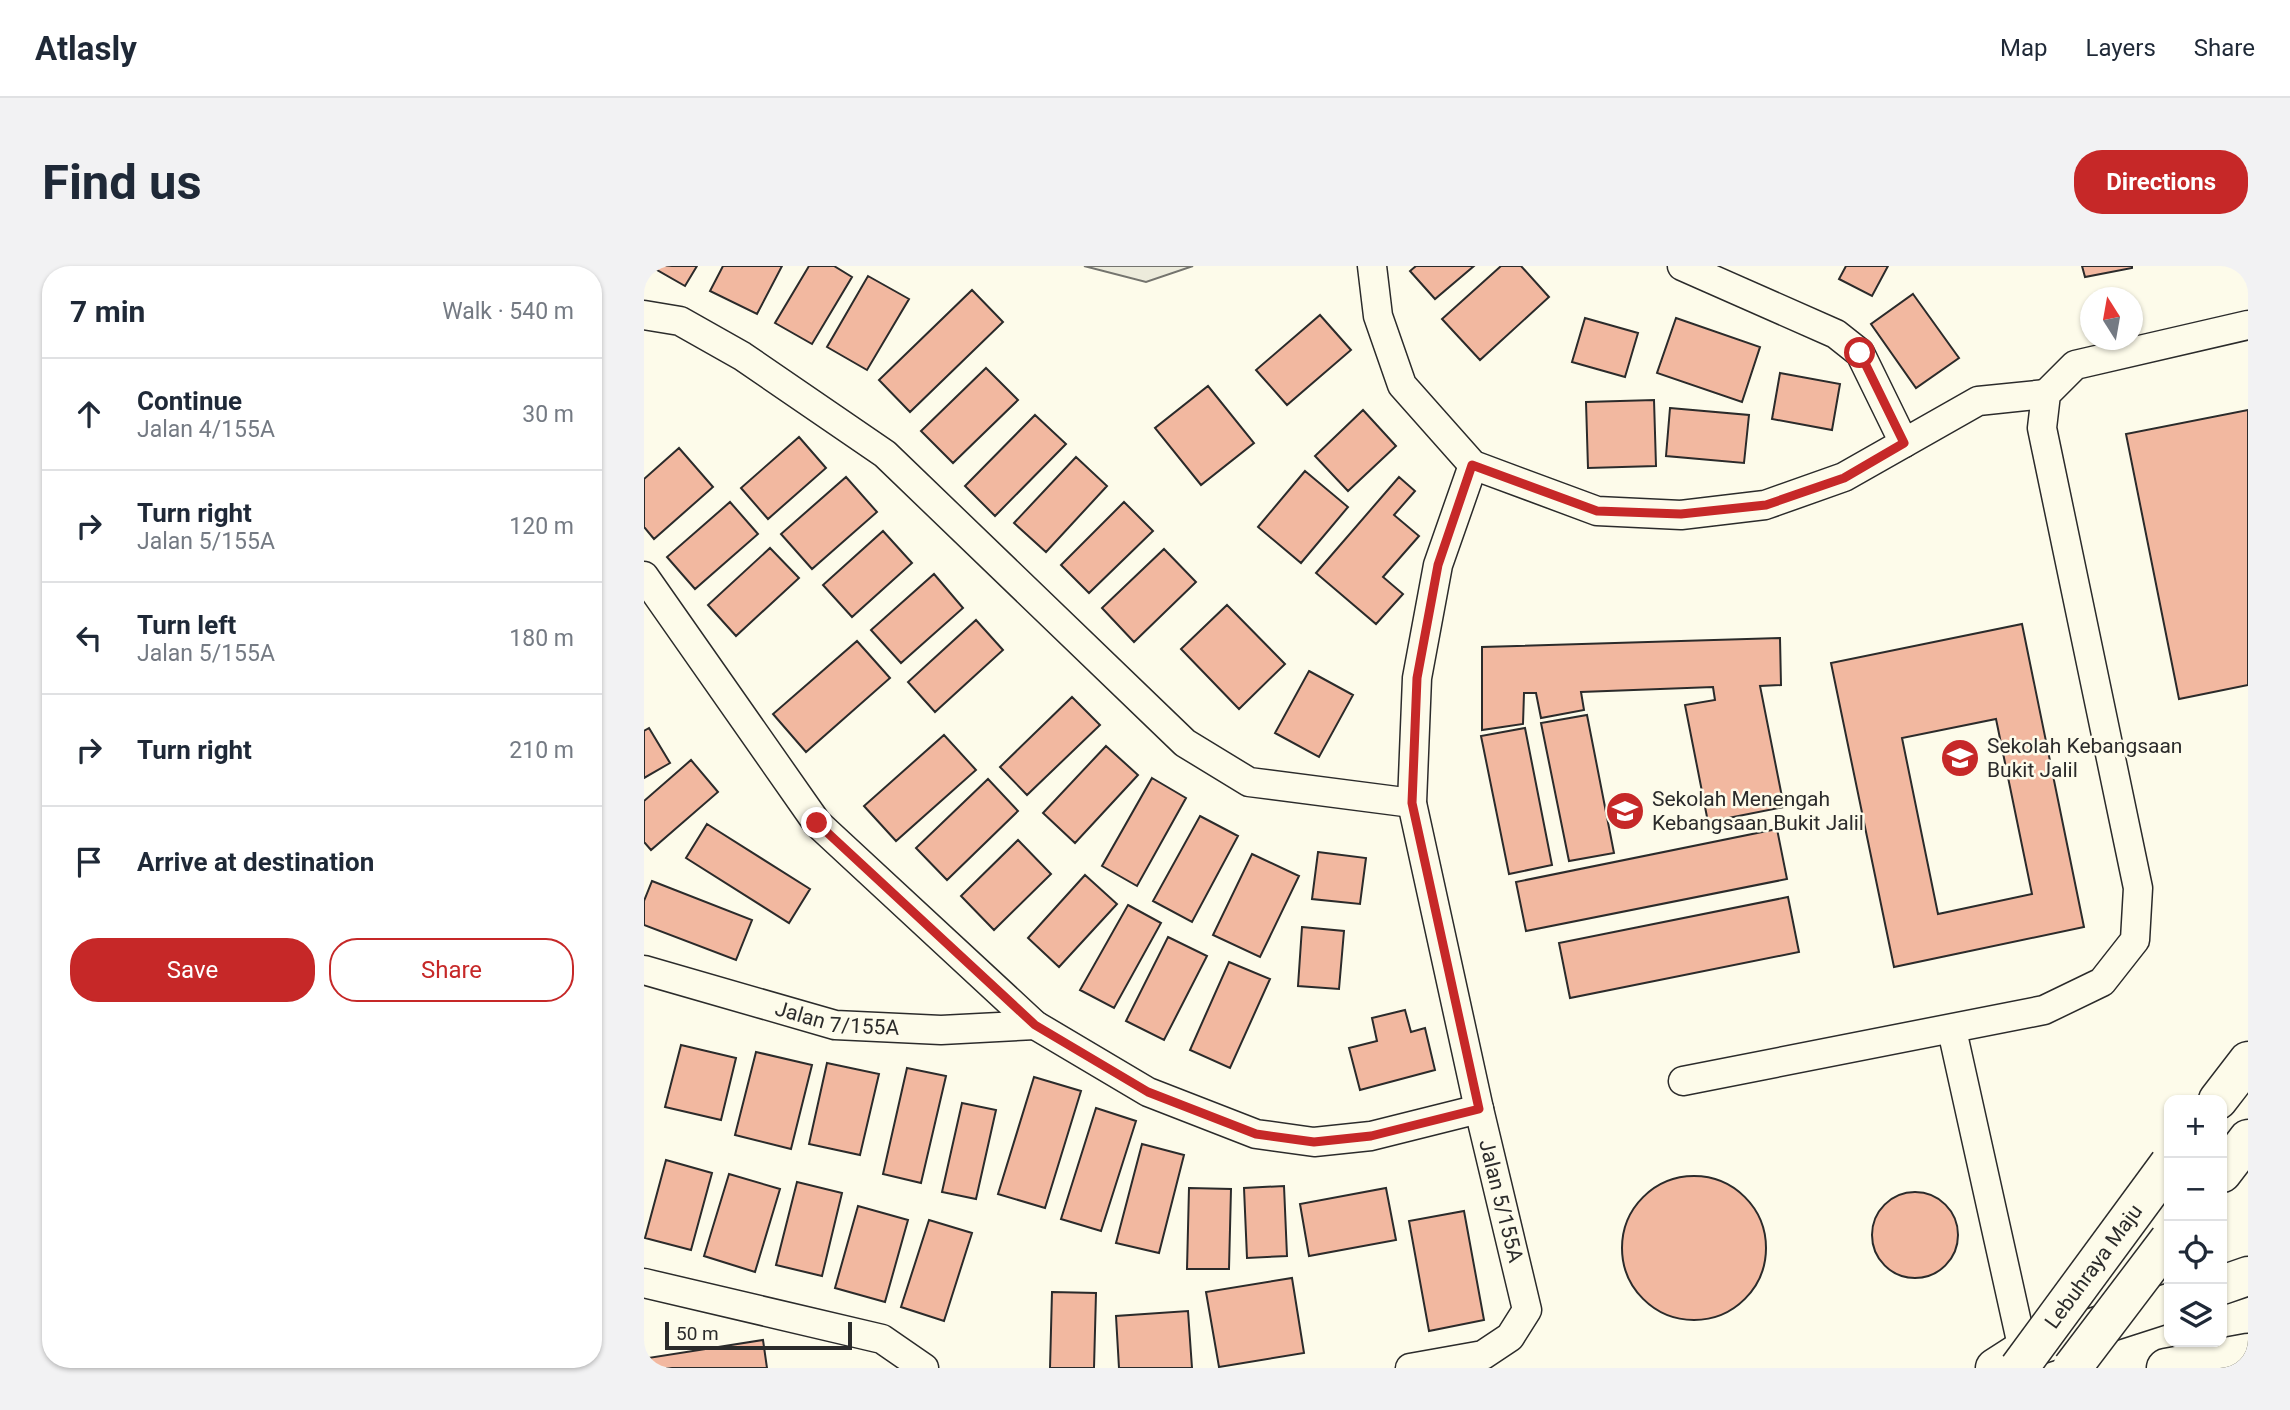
<!DOCTYPE html>
<meta charset="utf-8">
<style>
:root{--surface:#fff;--page:#f2f2f3;--text:#1f2937;--muted:#747a83;--line:#e0e1e3;--accent:#c62828}
body{margin:0;font-family:Roboto,sans-serif;background:var(--page);color:var(--text)}
.controls{position:absolute;right:21px;bottom:21px;display:grid;overflow:hidden;border-radius:14px;box-shadow:0 2px 5px #0004}
.controls button{width:63px;height:63px;display:grid;place-items:center;padding:0;border:0;border-bottom:2px solid var(--line);background:var(--surface);color:var(--text);font:35px sans-serif}
.compass{position:absolute;left:1436px;top:21px;width:63px;height:63px;border-radius:50%;background:var(--surface);box-shadow:0 2px 5px #0004;rotate:349deg}
.scale{position:absolute;left:21px;bottom:18px;width:187px;box-sizing:border-box;padding-left:7px;border:4px solid #2b2b2b;border-top:0;font-size:19px;line-height:24px;white-space:nowrap;color:#2b2b2b;-webkit-text-stroke:5px #fdfbea;paint-order:stroke}
.stop{position:absolute;width:21px;height:21px;margin:-16px;border:5px solid #c62828;border-radius:50%;background:#fff}
.stop.end{background:#c62828;border-color:#fff;box-shadow:0 2px 7px #0008}
.list{margin:0;padding:0;list-style:none}
h2{display:flex;justify-content:space-between;align-items:center;height:91px;margin:0;padding:0 28px;font-size:30px}
h2 small{font-size:23px;font-weight:400;color:var(--muted)}
.list li{display:grid;grid-template-columns:46px 1fr auto;gap:21px;align-items:center;box-sizing:border-box;height:112px;padding:0 28px;border-top:2px solid var(--line)}
.list b{display:block;font-size:26px;white-space:nowrap}
.list p{margin:0;font-size:23px;white-space:nowrap;color:var(--muted)}
.list em{font-size:23px;font-style:normal;color:var(--muted)}
.actions{display:flex;gap:14px;padding:21px 28px}
.actions a{flex:1;padding:16px 0;border:2px solid var(--accent);border-radius:28px;text-align:center;font-size:24px;color:var(--accent)}
.actions .main{background:var(--accent);color:#fff}
.icon{flex:none;width:38px;height:38px;fill:none;stroke:currentColor;stroke-width:2;stroke-linecap:round;stroke-linejoin:round}
.map{position:relative;flex:none;width:1604px;height:1102px;overflow:hidden;border-radius:28px}
header{display:flex;align-items:center;gap:42px;box-sizing:border-box;height:98px;padding:0 35px;background:var(--surface);border-bottom:2px solid var(--line)}
header strong{font-size:33px}
nav{display:flex;gap:38px;margin-inline-start:auto;font-size:24px}
.intro{display:flex;align-items:center;justify-content:space-between;box-sizing:border-box;height:168px;padding:0 42px}
h1{margin:0;font-size:49px}
.button{padding:18px 32px;border-radius:28px;background:var(--accent);color:#fff;font-size:24px;font-weight:700}
main{display:flex;gap:42px;padding:0 42px}
aside{flex:1;background:var(--surface);border-radius:28px;box-shadow:0 2px 5px #0004}
.map>svg:first-child{display:block}
.green{fill:#ecebdb;stroke:#74746e;stroke-width:2}
.building{fill:#f2b8a0;stroke:#2b2b2b;stroke-width:2;fill-rule:evenodd}
.lines{fill:none;stroke-linecap:round;stroke-linejoin:round}
.minor-casing{stroke:#2b2b2b;stroke-width:31}
.highway-casing{stroke:#2b2b2b;stroke-width:41}
.minor{stroke:#fdfbea;stroke-width:28}
.highway{stroke:#fdfbea;stroke-width:38}
.highway-bridge-casing{stroke:#2b2b2b;stroke-width:41;stroke-linecap:butt}
.highway-bridge{stroke:#fdfbea;stroke-width:38}
.route{stroke:#c62828;stroke-width:9}
.labels{text-anchor:middle;dominant-baseline:central;stroke-width:5;stroke-linejoin:round;paint-order:stroke}
.poi-label{font-size:21px;fill:#2b2b2b;stroke:#fdfbea;text-anchor:start}
.street-label{font-size:21px;fill:#2b2b2b;stroke:#fdfbea}
</style>
<header>
<strong>Atlasly</strong>
<nav><a>Map</a><a>Layers</a><a>Share</a></nav>
</header>
<div class="intro"><h1>Find us</h1><a class="button">Directions</a></div>
<main>
<aside>
<h2>7 min<small>Walk · 540 m</small></h2>
<ul class="list">
<li><svg class="icon" aria-label="ahead" viewBox="0 0 24 24"><path d="M12 20V5M6 11l6-6 6 6"/></svg><div><b>Continue</b><p>Jalan 4/155A</p></div><em>30 m</em></li>
<li><svg class="icon" aria-label="right" viewBox="0 0 24 24"><path d="M7 20v-9h11M14 6l5 5-5 5"/></svg><div><b>Turn right</b><p>Jalan 5/155A</p></div><em>120 m</em></li>
<li><svg class="icon" aria-label="left" viewBox="0 0 24 24"><path d="M17 20v-9H6M10 6l-5 5 5 5"/></svg><div><b>Turn left</b><p>Jalan 5/155A</p></div><em>180 m</em></li>
<li><svg class="icon" aria-label="right" viewBox="0 0 24 24"><path d="M7 20v-9h11M14 6l5 5-5 5"/></svg><div><b>Turn right</b></div><em>210 m</em></li>
<li><svg class="icon" aria-label="arrive" viewBox="0 0 24 24"><path d="M6 21V4h12l-3 4 3 4H6"/></svg><div><b>Arrive at destination</b></div></li>
</ul>
<div class="actions"><a class="main">Save</a><a>Share</a></div>
</aside>
<div class="map">
<svg width="1604" height="1102" viewBox="0 0 1604 1102">
<rect width="100%" height="100%" fill="#fdfbea"/>
<!-- green -->
<path class="green" d="M 440,0 L 549,0 L 502,16 Z"/>
<!-- building -->
<path class="building" d="M 6,0 L 53,0 L 41,20 Z
M 79,0 L 138,0 L 113,48 L 66,25 Z
M 165,0 L 190,0 L 208,11 L 168,78 L 131,57 Z
M 772,0 L 830,0 L 791,33 L 766,5 Z
M 857,0 L 877,0 L 905,31 L 836,94 L 798,53 Z
M 1202,0 L 1244,0 L 1228,30 L 1195,13 Z
M 1438,0 L 1488,0 L 1488,2 L 1441,11 Z
M 224,10 L 265,33 L 223,104 L 183,81 Z
M 328,24 L 359,56 L 266,146 L 235,114 Z
M 1269,28 L 1315,92 L 1272,122 L 1227,58 Z
M 676,49 L 707,84 L 643,139 L 612,104 Z
M 941,52 L 994,67 L 981,111 L 928,96 Z
M 1032,52 L 1116,81 L 1098,136 L 1013,107 Z
M 342,102 L 374,134 L 309,197 L 277,165 Z
M 1136,107 L 1196,118 L 1188,164 L 1128,153 Z
M 564,120 L 610,177 L 557,219 L 511,162 Z
M 1010,134 L 1012,200 L 944,202 L 942,136 Z
M 1026,142 L 1105,149 L 1100,197 L 1022,190 Z
M 719,144 L 752,180 L 704,225 L 671,190 Z
M 1604,144 L 1604,419 L 1535,433 L 1482,168 Z
M 391,149 L 422,178 L 351,250 L 321,220 Z
M 155,171 L 182,202 L 124,253 L 97,222 Z
M 35,182 L 69,221 L 10,273 L 0,261 L 0,213 Z
M 432,191 L 463,220 L 402,286 L 370,257 Z
M 661,205 L 704,241 L 657,297 L 614,261 Z
M 202,211 L 233,246 L 168,303 L 137,268 Z
M 755,211 L 771,225 L 750,249 L 775,270 L 739,311 L 759,328 L 732,358 L 672,307 Z
M 86,236 L 114,268 L 51,323 L 23,291 Z
M 480,236 L 509,265 L 445,327 L 417,299 Z
M 239,265 L 268,297 L 208,351 L 179,319 Z
M 126,282 L 155,312 L 92,370 L 64,339 Z
M 520,283 L 552,316 L 490,376 L 458,342 Z
M 290,308 L 319,342 L 257,397 L 227,364 Z
M 583,339 L 641,398 L 595,443 L 537,383 Z
M 332,354 L 359,384 L 291,446 L 264,416 Z
M 1378,358 L 1440,661 L 1250,701 L 1187,397 ZM 1352,453 L 1388,628 L 1294,648 L 1258,472 Z
M 1136,372 L 1137,419 L 1116,420 L 1140,541 L 1064,556 L 1041,439 L 1071,434 L 1069,421 L 937,426 L 940,444 L 897,452 L 892,427 L 880,427 L 879,458 L 838,464 L 838,381 Z
M 213,375 L 246,412 L 162,486 L 129,448 Z
M 665,405 L 709,429 L 675,491 L 631,467 Z
M 428,431 L 456,459 L 383,529 L 356,501 Z
M 943,449 L 970,587 L 925,595 L 897,457 Z
M 5,462 L 26,497 L 0,512 L 0,465 Z
M 881,462 L 908,599 L 865,608 L 837,470 Z
M 300,469 L 332,504 L 252,575 L 220,540 Z
M 462,480 L 494,509 L 431,577 L 399,547 Z
M 47,494 L 74,526 L 7,584 L 0,576 L 0,535 Z
M 508,512 L 542,532 L 493,620 L 458,600 Z
M 344,513 L 374,545 L 303,614 L 272,582 Z
M 556,550 L 594,570 L 548,656 L 509,635 Z
M 63,558 L 166,623 L 145,657 L 42,592 Z
M 1133,563 L 1143,613 L 882,665 L 872,616 Z
M 374,574 L 407,608 L 350,664 L 317,630 Z
M 674,586 L 722,592 L 716,638 L 668,633 Z
M 608,588 L 655,610 L 616,691 L 569,669 Z
M 441,609 L 473,638 L 415,701 L 384,672 Z
M 8,615 L 108,654 L 92,694 L 0,659 L 0,635 Z
M 1144,631 L 1155,686 L 926,732 L 915,677 Z
M 484,639 L 517,657 L 470,742 L 436,724 Z
M 658,661 L 700,665 L 695,723 L 654,720 Z
M 524,671 L 563,690 L 520,774 L 482,755 Z
M 585,696 L 626,713 L 586,802 L 546,784 Z
M 761,744 L 767,766 L 781,762 L 791,804 L 716,824 L 705,782 L 733,775 L 728,752 Z
M 37,779 L 92,792 L 77,854 L 21,841 Z
M 112,786 L 168,799 L 147,883 L 91,869 Z
M 183,797 L 235,808 L 216,889 L 165,878 Z
M 263,802 L 302,810 L 277,917 L 239,908 Z
M 390,811 L 437,825 L 401,942 L 354,928 Z
M 318,837 L 352,844 L 332,933 L 298,926 Z
M 452,842 L 492,855 L 457,965 L 417,953 Z
M 498,878 L 540,889 L 515,987 L 472,977 Z
M 22,894 L 68,907 L 47,984 L 1,972 Z
M 85,908 L 136,923 L 111,1006 L 60,990 Z
M978 982a72 72 0 1 1 144 0a72 72 0 1 1-144 0Z
M 153,916 L 198,927 L 178,1010 L 132,999 Z
M 640,920 L 643,990 L 603,992 L 600,922 Z
M 545,922 L 587,923 L 585,1003 L 543,1003 Z
M 742,922 L 752,974 L 665,990 L 656,938 Z
M1228 969a43 43 0 1 1 86 0a43 43 0 1 1-86 0Z
M 214,940 L 264,954 L 241,1036 L 191,1022 Z
M 820,945 L 840,1054 L 785,1065 L 765,955 Z
M 285,954 L 328,967 L 300,1055 L 257,1041 Z
M 648,1012 L 660,1087 L 575,1101 L 562,1026 Z
M 408,1026 L 452,1027 L 450,1102 L 406,1102 Z
M 544,1045 L 548,1102 L 475,1102 L 472,1050 Z
M 119,1074 L 123,1102 L 5,1102 L 4,1092 Z"/>
<g class="lines">
<defs>
<g id="minor">
<path d="M 728,0 L 734,50 L 758,119 L 829,199 L 953,245 L 1037,249 L 1121,239 L 1200,211 L 1334,135 L 1402,128"/>
<path d="M 1038,0 L 1192,68 L 1216,87 L 1260,177"/>
<path d="M 0,49 L 36,55 L 98,90 L 241,188 L 541,477 L 605,516 L 768,537"/>
<path d="M 0,310 L 173,557 L 391,759 L 504,826 L 612,868 L 670,876 L 727,870 L 835,843"/>
<path id="s1" d="M 0,704 L 191,759 L 297,764 L 391,759"/>
<path d="M 1308,764 L 1379,1084"/>
<path d="M 1039,815 L 1400,744 L 1458,716 L 1491,674 L 1494,622 L 1398,162 L 1402,128 L 1431,99 L 1604,59"/>
<path d="M 0,1017 L 238,1073 L 280,1102"/>
<path d="M 766,1102 L 839,1089 L 866,1071 L 883,1044 L 835,843 L 768,537 L 773,412 L 794,299 L 829,199"/>
</g>
<path id="highway" d="M 1574,834 L 1604,795
M 1578,907 L 1604,873
M 1578,1019 L 1604,1010
M 1351,1102 L 1379,1084 L 1525,1037
M 1522,1102 L 1604,1087"/>
</defs>
<!-- minor casing -->
<use href="#minor" class="minor-casing"/>
<!-- highway casing -->
<use href="#highway" class="highway-casing"/>
<!-- minor -->
<use href="#minor" class="minor"/>
<!-- highway -->
<use href="#highway" class="highway"/>
<defs>
<g id="highway-bridge">
<path id="s2" d="M 1375,1102 L 1525,898"/>
<path d="M 1428,1102 L 1525,974"/>
</g>
</defs>
<!-- highway-bridge casing -->
<use href="#highway-bridge" class="highway-bridge-casing"/>
<!-- highway-bridge -->
<use href="#highway-bridge" class="highway-bridge"/>
</g>
<g class="lines">
<!-- route -->
<path class="route" d="M 173,557 L 391,759 L 504,826 L 612,868 L 670,876 L 727,870 L 835,843 L 768,537 L 773,412 L 794,299 L 828,199 L 953,245 L 1037,248 L 1122,239 L 1200,212 L 1260,177 L 1216,87"/>
</g>
<!-- icons -->
<defs>
<symbol id="school-disc" viewBox="-11 -11 22 22"><circle r="9.5" fill="#c62828" stroke="#fdfbea"/><path d="M0-5L7-2L0 1L-7-2ZM-4 1L0 2.5L4 1V4Q0 6-4 4Z" fill="#fff"/></symbol>
</defs>
<g fill-rule="evenodd">
<use href="#school-disc" x="1294" y="470" width="44" height="44"/>
<use href="#school-disc" x="959" y="523" width="44" height="44"/>
</g>
<g class="labels">
<!-- poi labels -->
<g class="poi-label">
<text x="1343" y="480">Sekolah Kebangsaan<tspan x="1343" dy="24">Bukit Jalil</tspan></text>
<text x="1008" y="533">Sekolah Menengah<tspan x="1008" dy="24">Kebangsaan Bukit Jalil</tspan></text>
</g>
<!-- street labels -->
<g class="street-label">
<text stroke="none"><textPath href="#s1" startOffset="200">Jalan 7/155A</textPath></text>
<text transform="translate(857 935) rotate(76)">Jalan 5/155A</text>
<text stroke="none"><textPath href="#s2" startOffset="126">Lebuhraya Maju</textPath></text>
</g>
</g>
</svg>
<div class="controls">
<button>+</button>
<button>−</button>
<button><svg class="icon" aria-label="locate" viewBox="0 0 24 24"><circle cx="12" cy="12" r="6"/><path d="M12 2v4M12 18v4M2 12h4M18 12h4"/></svg></button>
<button><svg class="icon" aria-label="layers" viewBox="0 0 24 24"><path d="M12 4l9 5-9 5-9-5zM3 14l9 5 9-5"/></svg></button>
</div>
<svg class="compass" viewBox="-18 -18 36 36"><path d="M0-13l5 13h-10z" fill="#e53935"/><path d="M0 13l5-13h-10z" fill="#747a83"/></svg>
<div class="scale">50 m</div>
<div class="stop" style="left:1216px;top:87px"></div>
<div class="stop end" style="left:173px;top:557px"></div>
</div>
</main>
